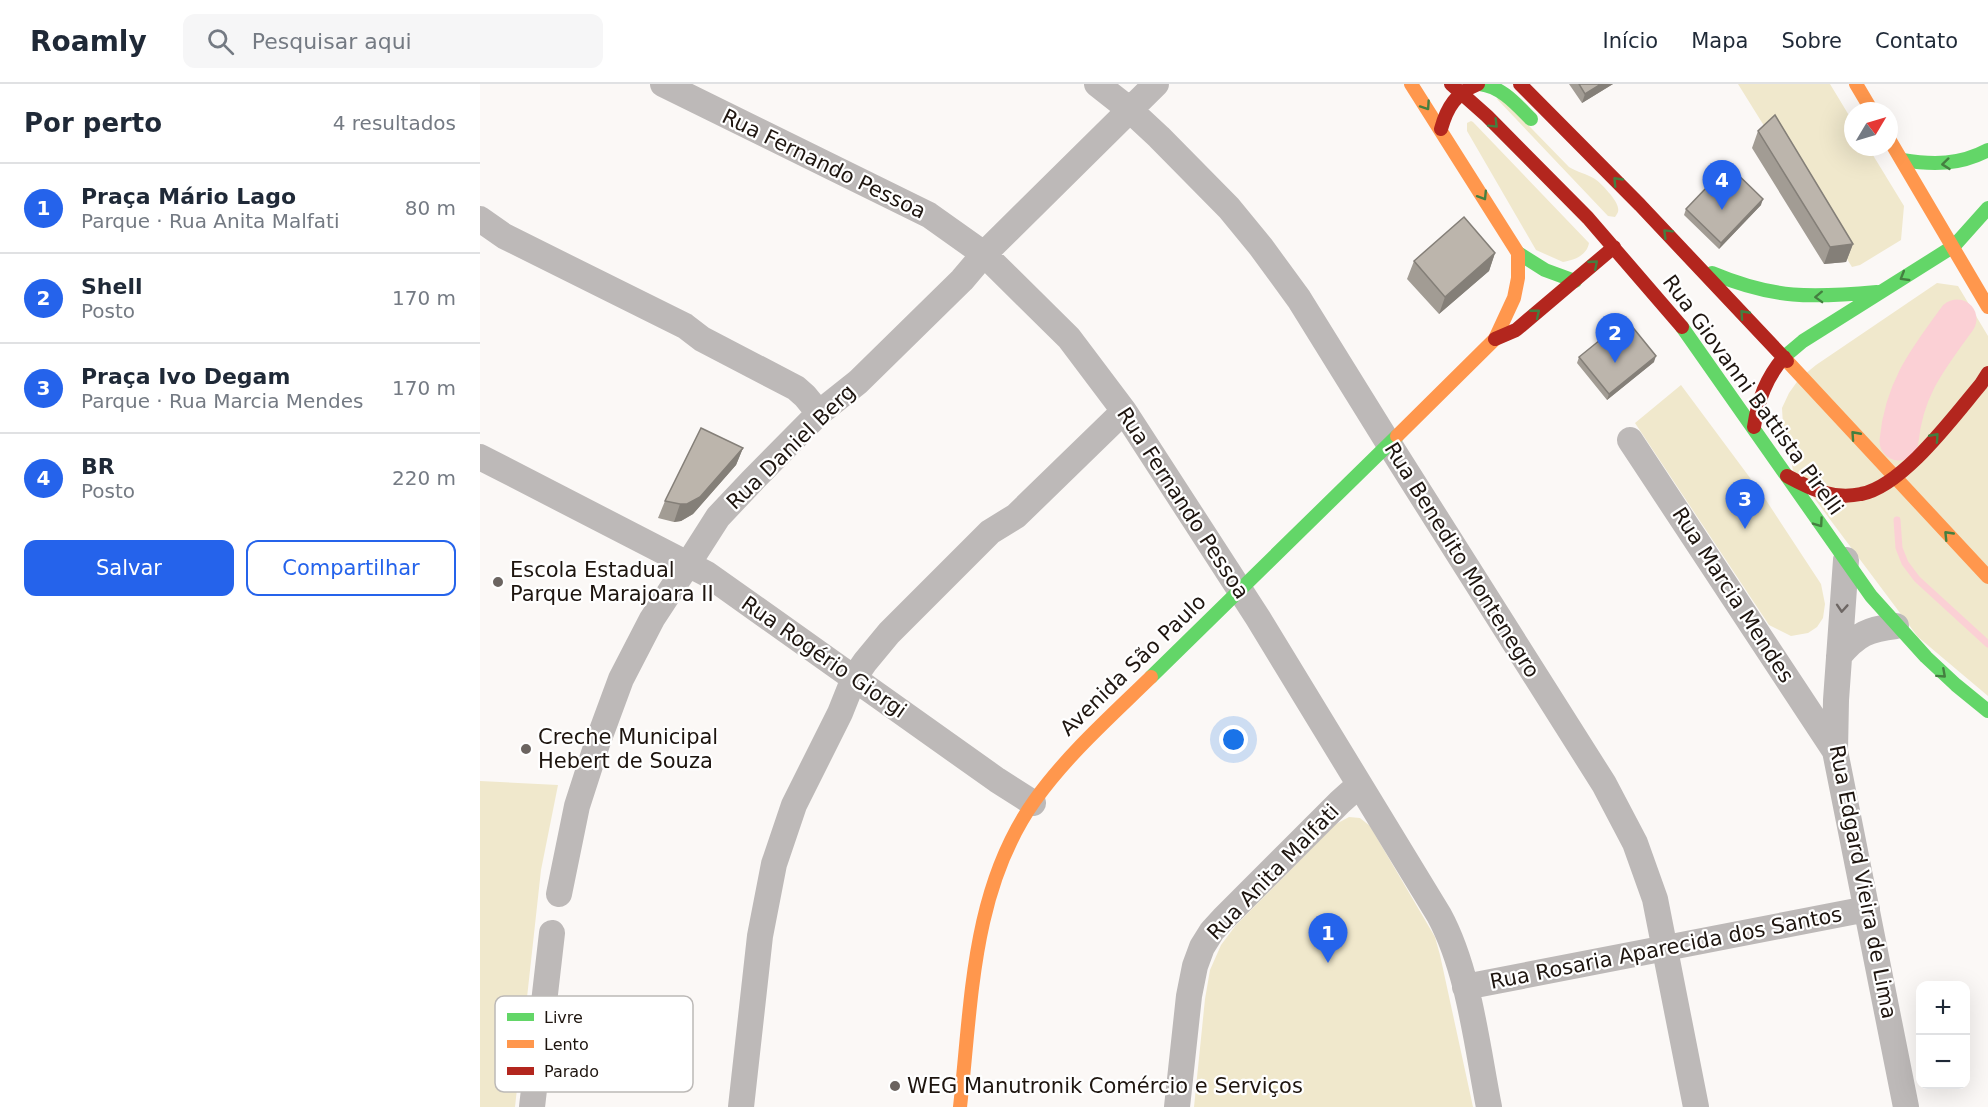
<!DOCTYPE html>
<html lang="pt">
<meta charset="utf-8">
<style>
:root{--surface:#fff;--page:#f6f6f7;--text:#1f2937;--muted:#747a83;--line:#e0e1e3;--accent:#2563eb}
body{margin:0;font-family:"DejaVu Sans",sans-serif;background:var(--page);color:var(--text)}
.controls{position:absolute;right:18px;bottom:18px;display:grid;overflow:hidden;border-radius:12px;box-shadow:0 6px 24px #0002}
.controls button{width:54px;height:54px;display:grid;place-items:center;padding:0;border:0;border-bottom:2px solid var(--line);background:var(--surface);color:var(--text);font:30px sans-serif}
.compass{position:absolute;left:1364px;top:18px;width:54px;height:54px;border-radius:50%;background:var(--surface);box-shadow:0 6px 24px #0002;rotate:52deg}
.you{position:absolute;left:754px;top:656px;width:21px;height:21px;margin:-15px;border:4px solid #fff;border-radius:50%;background:#1a73e8;box-shadow:0 0 0 9px #1a73e833}
.badge{display:grid;place-items:center;width:39px;height:39px;border-radius:50%;background:var(--accent);color:#fff;font-size:20px;font-weight:700}
.pin{position:absolute;translate:-50% -50px;filter:drop-shadow(0 2px 3px #0008)}
.pin::after{content:'';position:absolute;top:32px;width:21px;height:18px;background:inherit;clip-path:polygon(0 0,100% 0,50% 100%)}
.list{margin:0;padding:0;list-style:none}
h2{display:flex;justify-content:space-between;align-items:center;height:78px;margin:0;padding:0 24px;font-size:26px}
h2 small{font-size:20px;font-weight:400;color:var(--muted)}
.list li{display:grid;grid-template-columns:39px 1fr auto;gap:18px;align-items:center;box-sizing:border-box;height:90px;padding:0 24px;border-top:2px solid var(--line)}
.list b{display:block;font-size:22px;white-space:nowrap}
.list p{margin:0;font-size:20px;white-space:nowrap;color:var(--muted)}
.list em{font-size:20px;font-style:normal;color:var(--muted)}
.actions{display:flex;gap:12px;padding:18px 24px}
.actions a{flex:1;padding:14px 0;border:2px solid var(--accent);border-radius:12px;text-align:center;font-size:21px;color:var(--accent)}
.actions .main{background:var(--accent);color:#fff}
.icon{flex:none;width:33px;height:33px;fill:none;stroke:currentColor;stroke-width:2;stroke-linecap:round;stroke-linejoin:round}
.map{position:relative;flex:none;width:1508px;height:1023px;overflow:hidden}
header{display:flex;align-items:center;gap:36px;box-sizing:border-box;height:84px;padding:0 30px;background:var(--surface);border-bottom:2px solid var(--line)}
header strong{font-size:28px}
nav{display:flex;gap:33px;margin-inline-start:auto;font-size:21px}
.search{width:420px;height:54px;background:var(--page);display:flex;align-items:center;gap:15px;box-sizing:border-box;padding:0 21px;border-radius:12px;color:var(--muted);font-size:22px}
main{display:flex}
aside{flex:1;background:var(--surface)}
.map>svg:first-child{display:block}
.green{fill:#f0e8cc}
.lines{fill:none;stroke-linecap:round;stroke-linejoin:round}
.stream{stroke:#fbd0d5;stroke-width:7}
.river{stroke:#fbd0d5;stroke-width:39}
.street{stroke:#bdb9b8;stroke-width:26}
.fast{stroke:#63d668;stroke-width:14}
.slow{stroke:#ff974d;stroke-width:14}
.jam{stroke:#b3261e;stroke-width:14}
.wall{fill:#a29c94}
.shaded-wall{fill:#847f78}
.building{fill:#bcb5ac;stroke:#847f78;stroke-width:1.5}
.oneway{stroke:#447f40}
.oneway2{stroke:#6e6764}
.poi-dot{fill:#6b6460;stroke:#fff;stroke-width:2}
.labels{text-anchor:middle;dominant-baseline:central;stroke-width:4.5;stroke-linejoin:round;paint-order:stroke}
.street-label{font-size:21px;fill:#1e150f;stroke:#fff}
.poi-label{font-size:21px;fill:#1e150f;stroke:#fff;text-anchor:start}
.key{fill:#fff;stroke:#bcb9b7;stroke-width:1.5}
.key-label{font-size:16px;fill:#1e150f}
</style>
<header>
<strong>Roamly</strong>
<div class="search"><svg class="icon" aria-label="search" viewBox="0 0 24 24"><circle cx="10" cy="10" r="6"/><path d="M15 15l6 6"/></svg>Pesquisar aqui</div>
<nav><a>Início</a><a>Mapa</a><a>Sobre</a><a>Contato</a></nav>
</header>
<main>
<aside>
<h2>Por perto<small>4 resultados</small></h2>
<ul class="list">
<li><span class="badge">1</span><div><b>Praça Mário Lago</b><p>Parque · Rua Anita Malfati</p></div><em>80 m</em></li>
<li><span class="badge">2</span><div><b>Shell</b><p>Posto</p></div><em>170 m</em></li>
<li><span class="badge">3</span><div><b>Praça Ivo Degam</b><p>Parque · Rua Marcia Mendes</p></div><em>170 m</em></li>
<li><span class="badge">4</span><div><b>BR</b><p>Posto</p></div><em>220 m</em></li>
</ul>
<div class="actions"><a class="main">Salvar</a><a>Compartilhar</a></div>
</aside>
<div class="map">
<svg width="1508" height="1023" viewBox="0 0 1508 1023">
<rect width="100%" height="100%" fill="#fbf8f6"/>
<!-- green -->
<path class="green" d="M 1258,0 L 1350,0 L 1373,38 L 1373,63 L 1388,63 L 1424,122 L 1421,156 L 1380,181 L 1372,183 Z
M 1020,12 L 1089,83 C 1097,88 1107,90 1115,95 C 1121,99 1138,117 1138,124 C 1139,128 1137,130 1135,133 L 1128,132 L 1017,15 Z
M 991,37 L 993,38 L 1109,159 C 1107,171 1095,176 1083,178 L 1056,166 L 987,47 L 987,39 Z
M 1457,199 L 1478,202 L 1508,252 L 1508,612 L 1438,553 L 1313,386 L 1303,341 L 1302,324 L 1309,309 L 1319,295 L 1336,281 Z
M 1201,301 L 1282,410 L 1341,500 L 1345,520 L 1343,534 L 1337,543 L 1328,549 L 1311,552 L 1289,541 L 1155,339 Z
M 0,697 L 78,701 L 61,786 L 35,1023 L 0,1023 Z
M 869,733 L 880,734 L 890,742 L 955,853 L 960,871 L 993,1023 L 714,1023 L 725,915 L 730,886 L 741,861 L 756,841 L 856,740 Z"/>
<g class="lines">
<!-- stream -->
<path class="stream" d="M 1417,436 L 1419,464 L 1425,479 L 1437,495 L 1508,560"/>
<!-- river -->
<path class="river" d="M 1419,357 C 1424,305 1447,276 1477,235"/>
<!-- street -->
<path class="street" d="M 183,0 L 449,131 L 504,170 L 589,254 L 644,327 L 778,534 L 959,831 C 989,886 997,962 1009,1023
M 617,0 L 650,26 L 679,53 L 749,124 L 781,163 L 819,215 L 909,360 L 1124,700 L 1155,759 L 1175,815 L 1216,1023
M 0,135 L 24,152 L 205,242 L 222,255 L 316,304 L 325,312 L 339,329
M 1150,356 L 1355,667
M 0,373 L 227,490 L 517,696 L 553,719
M 1366,476 L 1356,616 L 1355,667 L 1426,1023
M 1359,572 C 1377,550 1389,545 1416,542
M 79,810 L 97,722 L 117,660 L 141,595 L 172,535 L 208,480 L 238,433 L 272,397 L 339,329 L 378,298 L 482,196 L 504,170 L 676,0
M 985,903 L 1387,825
M 52,1023 L 72,849
M 261,1023 L 280,852 L 294,780 L 314,721 L 360,629 L 374,594 L 385,578 L 409,549 L 510,448 L 536,432 L 644,327
M 697,1023 L 709,912 L 715,882 L 722,863 L 732,847 L 743,835 L 860,718 L 879,701"/>
<!-- fast -->
<path class="fast" d="M 1000,0 C 1022,3 1036,20 1051,35
M 1422,76 C 1453,81 1480,81 1508,66
M 1038,169 L 1065,186 L 1095,197
M 1232,189 C 1294,215 1331,214 1397,208
M 1202,243 L 1391,512 L 1446,573 L 1476,601 L 1508,627
M 1304,273 L 1323,257 L 1474,162 L 1508,124
M 671,593 L 917,352"/>
<!-- slow -->
<path class="slow" d="M 1376,0 L 1392,27
M 1409,55 L 1508,223
M 1307,277 L 1508,493
M 917,352 L 1015,255 L 1034,214 L 1038,194 L 1038,169 L 931,0
M 480,1023 C 492,917 491,806 555,716 C 588,670 631,632 671,593"/>
<!-- jam -->
<path class="jam" d="M 971,0 L 1007,32 L 1108,134 L 1202,243
M 1040,0 L 1160,121 L 1307,277
M 961,45 C 967,23 976,9 998,0
M 1015,255 L 1036,246 L 1134,163
M 1274,343 C 1278,316 1286,294 1304,273
M 1307,392 C 1331,405 1353,416 1381,410 C 1423,402 1474,332 1501,300 L 1508,289"/>
</g>
<!-- wall -->
<path class="wall" d="M 1089,0 L 1133,0 L 1102,19 Z
M 1278,47 L 1373,160 L 1366,178 L 1344,180 L 1272,64 Z
M 1281,121 L 1239,165 L 1204,131 L 1206,125 Z
M 1015,169 L 1009,187 L 959,230 L 927,195 L 934,177 Z
M 1099,273 L 1174,278 L 1127,316 L 1097,279 Z
M 263,364 L 256,381 L 213,430 L 201,437 L 194,438 L 178,434 L 185,417 Z"/>
<!-- shaded-wall -->
<path class="shaded-wall" d="M 1121,0 L 1133,0 L 1102,19 L 1105,10 Z
M 1283,115 L 1281,121 L 1239,165 L 1241,159 Z
M 1373,160 L 1366,178 L 1344,180 L 1350,163 Z
M 1015,169 L 1009,187 L 959,230 L 965,213 Z
M 1176,272 L 1174,278 L 1127,316 L 1129,310 Z
M 263,364 L 256,381 L 213,430 L 201,437 L 194,438 L 200,420 Z"/>
<!-- building -->
<path class="building" d="M 1099,0 L 1121,0 L 1105,10 Z
M 1295,31 L 1373,160 L 1350,163 L 1278,47 Z
M 1248,81 L 1283,115 L 1241,159 L 1206,125 Z
M 984,133 L 1015,169 L 965,213 L 934,177 Z
M 1146,235 L 1176,272 L 1129,310 L 1099,273 Z
M 221,344 L 263,364 L 220,413 L 207,420 L 200,420 L 185,417 Z"/>
<!-- one-way arrows -->
<defs><path id="oneway-chevron" d="M-2-3.5L2.5 0L-2 3.5" fill="none" stroke-width="1.6" stroke-linecap="round" stroke-linejoin="round" transform="scale(1.5)"/></defs>
<g class="oneway">
<use href="#oneway-chevron" transform="translate(946 22) rotate(56)"/>
<use href="#oneway-chevron" transform="translate(1014 40) rotate(45)"/>
<use href="#oneway-chevron" transform="translate(1466 80) rotate(174)"/>
<use href="#oneway-chevron" transform="translate(1137 97) rotate(-134)"/>
<use href="#oneway-chevron" transform="translate(1003 112) rotate(58)"/>
<use href="#oneway-chevron" transform="translate(1187 149) rotate(-135)"/>
<use href="#oneway-chevron" transform="translate(1114 180) rotate(-41)"/>
<use href="#oneway-chevron" transform="translate(1424 193) rotate(149)"/>
<use href="#oneway-chevron" transform="translate(1339 213) rotate(178)"/>
<use href="#oneway-chevron" transform="translate(1056 229) rotate(-39)"/>
<use href="#oneway-chevron" transform="translate(1264 230) rotate(-132)"/>
<use href="#oneway-chevron" transform="translate(1375 351) rotate(-132)"/>
<use href="#oneway-chevron" transform="translate(1455 353) rotate(-48)"/>
<use href="#oneway-chevron" transform="translate(1339 439) rotate(55)"/>
<use href="#oneway-chevron" transform="translate(1468 451) rotate(-134)"/>
<use href="#oneway-chevron" transform="translate(1462 590) rotate(42)"/>
</g>
<use class="oneway2" href="#oneway-chevron" transform="translate(1362 524) rotate(94)"/>
<!-- markers -->
<g class="poi-dot">
<circle cx="18" cy="498" r="6"/>
<circle cx="46" cy="665" r="6"/>
<circle cx="415" cy="1002" r="6"/>
</g>
<g class="labels">
<!-- street labels -->
<g class="street-label">
<text transform="translate(344 80) rotate(26)">Rua Fernando Pessoa</text>
<text transform="translate(1273 311) rotate(54)">Rua Giovanni Battista Pirelli</text>
<text transform="translate(311 363) rotate(-44)">Rua Daniel Berg</text>
<text transform="translate(703 419) rotate(57)">Rua Fernando Pessoa</text>
<text transform="translate(982 476) rotate(58)">Rua Benedito Montenegro</text>
<text transform="translate(1253 511) rotate(57)">Rua Marcia Mendes</text>
<text transform="translate(344 573) rotate(35)">Rua Rogério Giorgi</text>
<text transform="translate(653 581) rotate(-44)">Avenida São Paulo</text>
<text transform="translate(793 788) rotate(-46)">Rua Anita Malfati</text>
<text transform="translate(1383 798) rotate(79)">Rua Edgard Vieira de Lima</text>
<text transform="translate(1186 864) rotate(-11)">Rua Rosaria Aparecida dos Santos</text>
</g>
<!-- poi labels -->
<g class="poi-label">
<text x="30" y="486">Escola Estadual<tspan x="30" dy="24">Parque Marajoara II</tspan></text>
<text x="58" y="653">Creche Municipal<tspan x="58" dy="24">Hebert de Souza</tspan></text>
<text x="427" y="1002">WEG Manutronik Comércio e Serviços</text>
</g>
</g>
<!-- legend -->
<rect x="15" y="912" width="198" height="96" rx="9" class="key"/>
<rect x="27" y="929" width="27" height="8" fill="#63d668"/>
<rect x="27" y="956" width="27" height="8" fill="#ff974d"/>
<rect x="27" y="983" width="27" height="8" fill="#b3261e"/>
<g class="key-label">
<text x="64" y="939">Livre</text>
<text x="64" y="966">Lento</text>
<text x="64" y="993">Parado</text>
</g>
</svg>
<div class="controls">
<button>+</button>
<button>−</button>
</div>
<svg class="compass" viewBox="-18 -18 36 36"><path d="M0-13l5 13h-10z" fill="#e53935"/><path d="M0 13l5-13h-10z" fill="#747a83"/></svg>
<div class="you"></div>
<div class="pin badge" style="left:848px;top:879px">1</div>
<div class="pin badge" style="left:1135px;top:279px">2</div>
<div class="pin badge" style="left:1265px;top:445px">3</div>
<div class="pin badge" style="left:1242px;top:126px">4</div>
</div>
</main>
